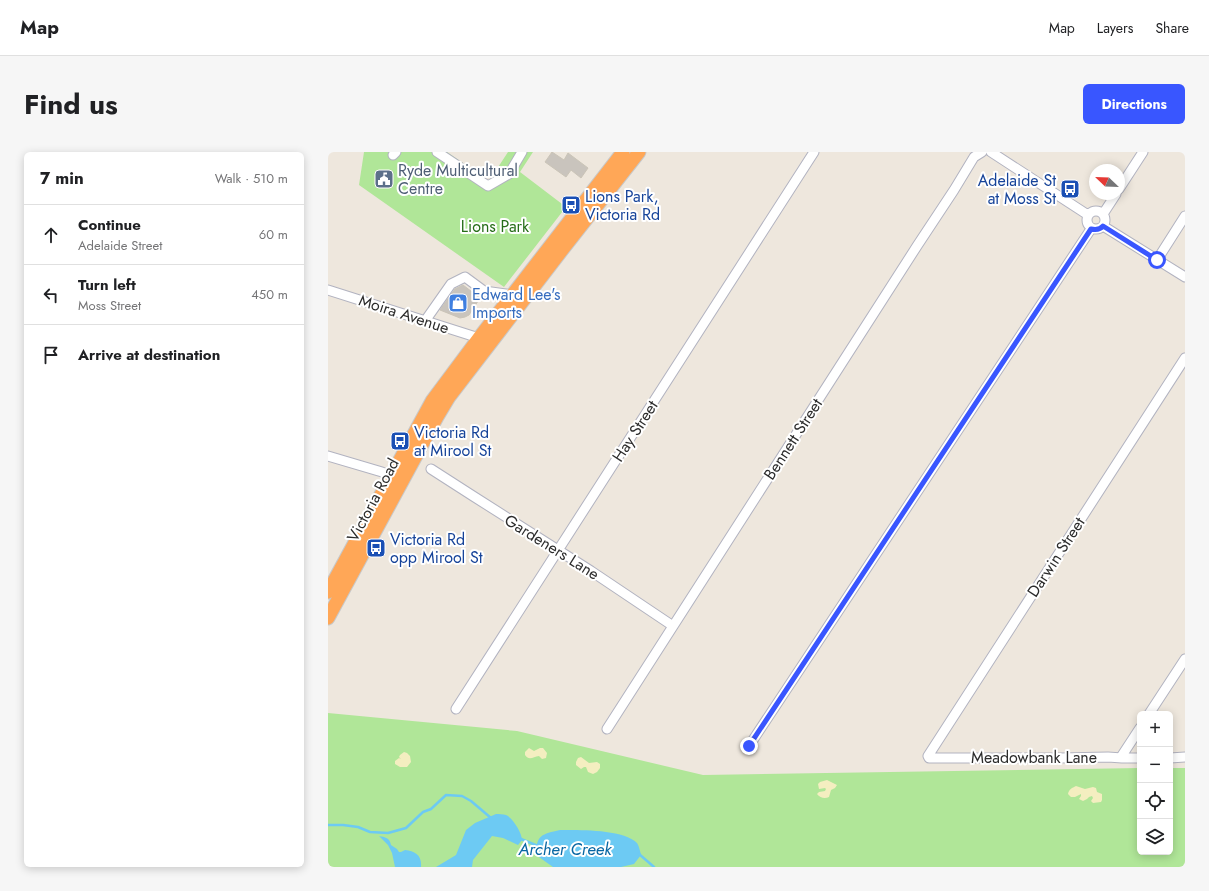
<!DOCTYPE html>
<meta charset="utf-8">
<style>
:root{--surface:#fff;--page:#f6f6f6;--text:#202124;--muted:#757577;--line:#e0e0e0;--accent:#3956ff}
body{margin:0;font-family:Jost,sans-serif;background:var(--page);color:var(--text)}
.controls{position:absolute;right:12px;bottom:12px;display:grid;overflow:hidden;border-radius:6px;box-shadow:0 2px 10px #0003}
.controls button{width:36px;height:36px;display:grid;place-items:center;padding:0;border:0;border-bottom:1px solid var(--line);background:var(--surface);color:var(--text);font:20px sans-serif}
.compass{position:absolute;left:761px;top:12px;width:36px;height:36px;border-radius:50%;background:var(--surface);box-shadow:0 2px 10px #0003;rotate:293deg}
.stop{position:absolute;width:12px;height:12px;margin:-9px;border:3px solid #3956ff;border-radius:50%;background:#fff}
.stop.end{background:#3956ff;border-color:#fff;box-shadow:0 1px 4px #0008}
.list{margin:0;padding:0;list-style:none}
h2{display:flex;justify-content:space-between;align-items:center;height:52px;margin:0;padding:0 16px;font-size:17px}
h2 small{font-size:13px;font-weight:400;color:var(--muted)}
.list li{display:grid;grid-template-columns:26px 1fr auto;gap:12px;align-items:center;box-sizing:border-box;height:60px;padding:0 16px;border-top:1px solid var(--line)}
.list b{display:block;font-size:15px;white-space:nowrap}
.list p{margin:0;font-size:13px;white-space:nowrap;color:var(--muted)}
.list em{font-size:13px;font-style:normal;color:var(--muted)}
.icon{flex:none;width:22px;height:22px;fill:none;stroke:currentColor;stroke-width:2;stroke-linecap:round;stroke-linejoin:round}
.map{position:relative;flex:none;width:857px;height:715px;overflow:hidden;border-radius:6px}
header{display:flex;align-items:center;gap:24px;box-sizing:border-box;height:56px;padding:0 20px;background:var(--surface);border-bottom:1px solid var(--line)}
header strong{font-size:19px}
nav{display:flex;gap:22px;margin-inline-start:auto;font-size:14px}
.intro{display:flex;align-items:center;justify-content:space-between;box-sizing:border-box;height:96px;padding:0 24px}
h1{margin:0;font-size:28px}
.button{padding:10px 18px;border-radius:6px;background:var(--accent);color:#fff;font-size:14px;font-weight:700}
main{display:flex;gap:24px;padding:0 24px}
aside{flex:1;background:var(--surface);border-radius:6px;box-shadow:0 2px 10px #0003}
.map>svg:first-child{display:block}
.green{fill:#b0e698}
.sand{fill:#f4eec0}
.water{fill:#6dcaf3}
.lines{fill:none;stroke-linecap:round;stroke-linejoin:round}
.stream{stroke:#6dcaf3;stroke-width:2.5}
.building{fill:#c9c4bd;stroke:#cac4b7}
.minor-casing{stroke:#b2b3c0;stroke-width:11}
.highway-casing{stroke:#c8c8c8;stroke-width:15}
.minor{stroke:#fff;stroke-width:9}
.highway{stroke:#ffa757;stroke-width:13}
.route{stroke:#3956ff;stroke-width:5}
.labels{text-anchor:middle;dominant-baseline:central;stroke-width:4;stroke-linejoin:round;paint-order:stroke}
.service-label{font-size:16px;fill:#4e5e75;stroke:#fff;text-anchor:start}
.transit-label{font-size:16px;fill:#164399;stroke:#fff;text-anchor:start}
.park-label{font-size:16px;fill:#266d18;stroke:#fff}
.shop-label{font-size:16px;fill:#366cbe;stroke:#fff;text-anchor:start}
.street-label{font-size:16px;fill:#2c2c2c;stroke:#fff}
.water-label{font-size:17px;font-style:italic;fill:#0867a3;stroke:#fff}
</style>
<header>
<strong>Map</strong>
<nav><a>Map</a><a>Layers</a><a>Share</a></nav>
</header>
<div class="intro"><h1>Find us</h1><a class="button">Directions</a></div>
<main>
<aside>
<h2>7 min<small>Walk · 510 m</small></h2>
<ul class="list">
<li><svg class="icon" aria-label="ahead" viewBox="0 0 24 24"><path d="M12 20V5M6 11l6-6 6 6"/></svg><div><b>Continue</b><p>Adelaide Street</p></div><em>60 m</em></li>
<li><svg class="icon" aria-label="left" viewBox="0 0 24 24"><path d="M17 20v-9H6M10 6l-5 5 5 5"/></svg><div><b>Turn left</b><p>Moss Street</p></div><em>450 m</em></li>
<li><svg class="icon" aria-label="arrive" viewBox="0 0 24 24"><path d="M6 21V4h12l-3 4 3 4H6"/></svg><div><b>Arrive at destination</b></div></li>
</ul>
</aside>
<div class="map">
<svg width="857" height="715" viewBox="0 0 857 715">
<rect width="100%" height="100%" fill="#eee7dd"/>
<!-- green -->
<path class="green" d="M 36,0 L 119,0 L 161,29 L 180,0 L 205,0 L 192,20 L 238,55 L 176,135 L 31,33 Z
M 0,561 L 189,579 L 375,623 L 812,616 L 812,700 L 842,700 L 842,616 L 857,616 L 857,715 L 0,715 Z"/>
<!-- sand -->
<path class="sand" d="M 201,596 L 206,599 L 212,596 L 215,596 L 219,601 L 218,606 L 214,607 L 211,604 C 205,605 201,609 197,603 L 197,600 Z
M 76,600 L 79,601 L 82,604 L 83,610 L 79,615 L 72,615 L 67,612 L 67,609 L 71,606 L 73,607 L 71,605 L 72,603 Z
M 253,605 L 261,611 L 269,610 L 272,612 L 272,616 L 269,620 L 265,622 L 260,620 L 258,615 L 256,615 L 253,617 L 248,613 L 248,610 L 250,606 Z
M 499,628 L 509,633 L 507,636 L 503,638 L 501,645 C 497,647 492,646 489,642 L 491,640 L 497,639 L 498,637 L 497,636 L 491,637 L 490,632 L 492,630 Z
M 748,634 L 757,637 L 765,635 L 768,636 L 769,640 L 774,642 L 774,648 L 773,650 L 765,651 L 763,649 L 765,646 L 764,644 L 761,645 L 759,647 L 755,649 L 751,647 L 753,644 L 753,642 L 747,645 L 743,645 L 740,642 C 741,637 744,636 748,634 Z"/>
<!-- water -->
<path class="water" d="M 168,662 C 171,662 175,662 178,663 C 185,666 194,681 194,688 L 190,693 L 175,686 L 164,684 L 145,708 L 144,715 L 108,715 L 128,703 L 138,678 L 147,671 Z
M 232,678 C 251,678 295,677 309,691 C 311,694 312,699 313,703 L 306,712 L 293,715 L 225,715 L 208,703 C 208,683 214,682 232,678 Z
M 51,684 C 57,685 62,686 63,693 L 69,697 L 71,700 L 73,700 L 77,698 C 87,699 94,703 93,715 L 67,715 L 64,701 L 60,693 Z"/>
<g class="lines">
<!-- stream -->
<path class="stream" d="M 0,673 L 15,673 L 30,675 L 42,680 L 60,681 L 78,676 L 95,660 L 103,657 L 118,643 L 134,644 L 143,649 L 163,666
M 193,687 L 210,694
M 311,702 L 326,715"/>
</g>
<!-- building -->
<path class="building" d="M 224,0 L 236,8 L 240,1 L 260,16 L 253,26 L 243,18 L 238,25 L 217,10 Z
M 135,133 L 152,146 L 141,163 L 137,165 L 132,166 L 112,158 L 127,137 Z"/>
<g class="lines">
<defs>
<path id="minor" d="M 109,0 L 160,34 L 181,22 L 194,0
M 663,0 L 760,63
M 65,3 L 68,0
M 791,37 L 815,0
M759 68a9 9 0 1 1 18 0a9 9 0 1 1-18 0Z
M 775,62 L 788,42
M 775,74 L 857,125
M 829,108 L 857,64
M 0,138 L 151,186
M 97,169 L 123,132 L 137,125 L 156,139 L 185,143
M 0,304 L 54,320 L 63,325
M 103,317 L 145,344 L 263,419 L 345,474
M 128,557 L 486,0
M 821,562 L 857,507
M 279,577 L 589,94 L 626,38 L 646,5 L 654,0
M 421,594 L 763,77
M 793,605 L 812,576
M 812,606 L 794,606 L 780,605 L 733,606 L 601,606 L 600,604 L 857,206
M 842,606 L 857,605"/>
<path id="highway" d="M 0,440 L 104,249 L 151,186 L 295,0
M 0,466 L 109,265 L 121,245 L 234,98 L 311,0"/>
</defs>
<!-- minor casing -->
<use href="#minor" class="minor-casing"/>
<!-- highway casing -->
<use href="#highway" class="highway-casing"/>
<!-- minor -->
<use href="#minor" class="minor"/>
<!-- highway -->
<use href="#highway" class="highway"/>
</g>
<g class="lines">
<!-- route -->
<path class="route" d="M 421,594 L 763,77 C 768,78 772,78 775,74 L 829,108"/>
</g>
<!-- icons -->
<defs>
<symbol id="civic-square" viewBox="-11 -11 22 22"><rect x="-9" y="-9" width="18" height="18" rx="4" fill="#5c6f8a" stroke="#fff"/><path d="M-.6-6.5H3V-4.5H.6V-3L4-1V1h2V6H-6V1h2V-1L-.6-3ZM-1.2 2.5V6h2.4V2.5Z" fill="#fff"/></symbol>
<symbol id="bus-square" viewBox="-11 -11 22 22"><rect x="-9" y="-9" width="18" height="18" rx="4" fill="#1a4fb4" stroke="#fff"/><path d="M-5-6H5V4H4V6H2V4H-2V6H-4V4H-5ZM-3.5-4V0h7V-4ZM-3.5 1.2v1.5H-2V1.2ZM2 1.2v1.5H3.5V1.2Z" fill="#fff"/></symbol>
<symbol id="shop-square" viewBox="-11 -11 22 22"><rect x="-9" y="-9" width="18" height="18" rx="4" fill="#3f7fe0" stroke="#fff"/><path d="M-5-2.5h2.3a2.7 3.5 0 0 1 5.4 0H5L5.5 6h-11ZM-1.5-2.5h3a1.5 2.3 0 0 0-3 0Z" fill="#fff"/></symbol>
</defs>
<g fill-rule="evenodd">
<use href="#civic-square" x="45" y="16" width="22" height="22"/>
<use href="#bus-square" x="731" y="26" width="22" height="22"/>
<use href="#bus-square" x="232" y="42" width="22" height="22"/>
<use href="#shop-square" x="119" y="140" width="22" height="22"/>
<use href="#bus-square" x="61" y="278" width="22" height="22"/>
<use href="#bus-square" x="37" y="385" width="22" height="22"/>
</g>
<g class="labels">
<!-- service labels -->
<g class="service-label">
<text x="70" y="18">Ryde Multicultural<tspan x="70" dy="18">Centre</tspan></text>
</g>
<!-- transit labels -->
<g class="transit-label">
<text x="728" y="28" text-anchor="end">Adelaide St<tspan x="728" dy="18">at Moss St</tspan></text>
<text x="257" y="44">Lions Park,<tspan x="257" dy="18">Victoria Rd</tspan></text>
<text x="86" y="280">Victoria Rd<tspan x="86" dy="18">at Mirool St</tspan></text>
<text x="62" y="387">Victoria Rd<tspan x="62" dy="18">opp Mirool St</tspan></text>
</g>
<!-- park labels -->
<g class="park-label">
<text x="167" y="74">Lions Park</text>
</g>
<!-- shop labels -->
<g class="shop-label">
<text x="144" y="142">Edward Lee's<tspan x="144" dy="18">Imports</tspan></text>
</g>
<!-- street labels -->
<g class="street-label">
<text transform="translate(76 162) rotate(18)">Moira Avenue</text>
<text transform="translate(307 279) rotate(-57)">Hay Street</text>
<text transform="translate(465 287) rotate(-57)">Bennett Street</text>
<text transform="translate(45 348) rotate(-62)">Victoria Road</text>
<text transform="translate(224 395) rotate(32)">Gardeners Lane</text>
<text transform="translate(728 405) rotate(-57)">Darwin Street</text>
<text x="706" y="605">Meadowbank Lane</text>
</g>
<!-- water labels -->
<g class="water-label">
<text x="237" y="697">Archer Creek</text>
</g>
</g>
</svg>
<div class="controls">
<button>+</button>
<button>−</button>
<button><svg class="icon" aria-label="locate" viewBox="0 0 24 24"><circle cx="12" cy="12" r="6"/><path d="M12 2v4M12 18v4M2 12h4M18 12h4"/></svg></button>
<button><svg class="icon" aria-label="layers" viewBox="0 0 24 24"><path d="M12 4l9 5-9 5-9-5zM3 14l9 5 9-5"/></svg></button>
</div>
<svg class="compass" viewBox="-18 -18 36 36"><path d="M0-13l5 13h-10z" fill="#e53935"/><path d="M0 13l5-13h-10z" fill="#757577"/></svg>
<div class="stop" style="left:829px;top:108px"></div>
<div class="stop end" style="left:421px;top:594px"></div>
</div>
</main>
